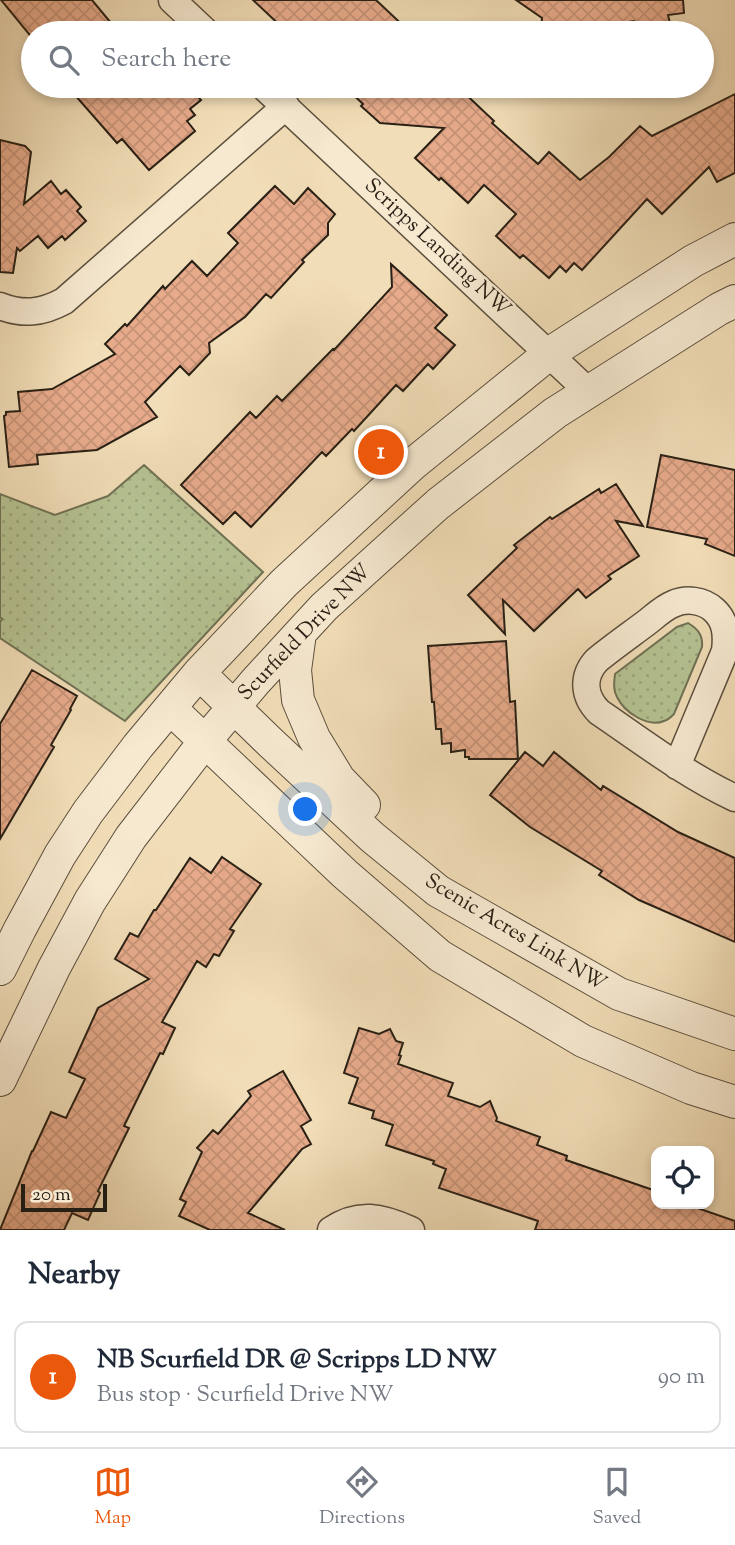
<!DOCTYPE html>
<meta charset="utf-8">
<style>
:root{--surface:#fff;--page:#f6f6f7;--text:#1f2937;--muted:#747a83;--line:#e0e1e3;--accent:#ea580c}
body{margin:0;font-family:"Sorts Mill Goudy",serif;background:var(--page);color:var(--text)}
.controls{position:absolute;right:21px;bottom:21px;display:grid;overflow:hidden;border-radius:14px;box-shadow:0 4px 10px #0003}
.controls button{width:63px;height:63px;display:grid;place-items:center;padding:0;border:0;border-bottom:2px solid var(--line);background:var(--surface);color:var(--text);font:35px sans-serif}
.scale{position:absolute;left:21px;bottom:18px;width:86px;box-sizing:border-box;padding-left:7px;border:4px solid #292015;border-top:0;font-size:19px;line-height:24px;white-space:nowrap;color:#292015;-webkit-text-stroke:5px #f6e9d0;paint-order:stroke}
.you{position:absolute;left:306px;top:810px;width:24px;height:24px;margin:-18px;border:5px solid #fff;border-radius:50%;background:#1a73e8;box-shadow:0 0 0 10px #1a73e833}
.badge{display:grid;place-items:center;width:46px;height:46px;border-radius:50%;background:var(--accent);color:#fff;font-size:23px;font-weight:700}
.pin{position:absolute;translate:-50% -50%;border:4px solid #fff;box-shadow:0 2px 7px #0006}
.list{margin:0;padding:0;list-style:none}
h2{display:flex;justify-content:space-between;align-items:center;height:91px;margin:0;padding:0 28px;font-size:30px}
h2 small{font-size:23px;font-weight:400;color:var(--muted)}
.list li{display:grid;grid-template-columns:46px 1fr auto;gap:21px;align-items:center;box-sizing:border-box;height:112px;margin:0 14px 14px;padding:0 14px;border:2px solid var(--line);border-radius:14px}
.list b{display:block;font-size:26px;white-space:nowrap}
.list p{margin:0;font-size:23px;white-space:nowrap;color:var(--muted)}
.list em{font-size:23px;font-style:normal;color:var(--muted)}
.icon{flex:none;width:38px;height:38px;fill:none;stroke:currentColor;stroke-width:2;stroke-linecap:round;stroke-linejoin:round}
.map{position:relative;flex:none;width:735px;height:1230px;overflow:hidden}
.search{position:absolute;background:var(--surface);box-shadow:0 4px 10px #0003;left:21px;right:21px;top:21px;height:77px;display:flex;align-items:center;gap:18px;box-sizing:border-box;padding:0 24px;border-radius:38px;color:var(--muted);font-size:26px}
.sheet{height:217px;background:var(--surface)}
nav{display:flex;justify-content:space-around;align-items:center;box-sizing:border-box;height:98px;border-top:2px solid var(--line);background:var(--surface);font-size:19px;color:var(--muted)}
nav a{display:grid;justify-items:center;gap:4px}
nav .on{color:var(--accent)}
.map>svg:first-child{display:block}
.grass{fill:url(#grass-dots);stroke:#6f7154;stroke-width:2}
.building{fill:url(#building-cross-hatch);stroke:#292015;stroke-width:2}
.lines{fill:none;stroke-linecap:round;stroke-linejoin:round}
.minor-casing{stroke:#5b4f3e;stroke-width:29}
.tertiary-casing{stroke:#5b4f3e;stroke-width:34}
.minor{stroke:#f6e9d0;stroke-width:26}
.tertiary{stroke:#f6e9d0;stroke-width:32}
.labels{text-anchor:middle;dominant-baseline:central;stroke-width:5;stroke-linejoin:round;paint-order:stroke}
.street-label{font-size:21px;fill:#292015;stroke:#f6e9d0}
</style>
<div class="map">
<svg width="735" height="1230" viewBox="0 0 735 1230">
<defs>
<pattern id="grass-dots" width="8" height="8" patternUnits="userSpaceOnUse" patternTransform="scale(1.75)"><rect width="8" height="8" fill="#b5c292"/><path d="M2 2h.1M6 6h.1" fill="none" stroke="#9ca67d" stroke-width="1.8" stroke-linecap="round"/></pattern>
<pattern id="building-cross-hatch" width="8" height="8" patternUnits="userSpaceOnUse" patternTransform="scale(1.75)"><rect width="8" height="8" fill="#e7ab8b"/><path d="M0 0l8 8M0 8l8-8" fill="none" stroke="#c69377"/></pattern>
</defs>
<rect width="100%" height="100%" fill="#f1ddb7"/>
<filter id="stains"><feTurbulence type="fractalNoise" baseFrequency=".00286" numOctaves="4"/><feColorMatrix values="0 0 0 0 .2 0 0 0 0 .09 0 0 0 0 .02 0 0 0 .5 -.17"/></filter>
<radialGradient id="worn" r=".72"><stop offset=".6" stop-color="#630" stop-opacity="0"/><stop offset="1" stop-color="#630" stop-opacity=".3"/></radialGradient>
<!-- grass -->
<path class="grass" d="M 144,465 L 263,572 L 125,721 L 0,638 L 0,622 L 2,619 L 0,617 L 0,494 L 55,515 L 108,496 Z
M 688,623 C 698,629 703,635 702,647 L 674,714 C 671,717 668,720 664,721 C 648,728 624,712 617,697 C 613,690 614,682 615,674 L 677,627 Z"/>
<!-- building -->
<path class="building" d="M 1,0 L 92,0 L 111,23 L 100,33 L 33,33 L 33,39 Z
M 253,0 L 376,0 L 411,33 L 288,33 Z
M 516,0 L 683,0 L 684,13 L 668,15 L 670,23 L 657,25 L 658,28 L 640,31 L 634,21 L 599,26 L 599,33 L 541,33 L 542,18 Z
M 67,86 L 189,86 L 201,100 L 190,109 L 195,115 L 187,121 L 195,131 L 149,170 L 122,139 L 117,143 Z
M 344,86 L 457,86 L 494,121 L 492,123 L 538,164 L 549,152 L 580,180 L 609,157 L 640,126 L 652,136 L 735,94 L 735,173 L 717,182 L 709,167 L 662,214 L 647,199 L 582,270 L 574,263 L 566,272 L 560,266 L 549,278 L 523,255 L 520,258 L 496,236 L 516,214 L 484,185 L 468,203 L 441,178 L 439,180 L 415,158 L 444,128 L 380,123 L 361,106 L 363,104 Z
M 0,140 L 25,146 L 31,152 L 24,204 L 51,181 L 61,194 L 66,190 L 81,207 L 77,211 L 86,221 L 65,240 L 62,236 L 48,248 L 38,236 L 20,251 L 17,248 L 13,273 L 0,272 Z
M 275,186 L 294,204 L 308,188 L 335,214 L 328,223 L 328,235 L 302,260 L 304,262 L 271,298 L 266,294 L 245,317 L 209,343 L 210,353 L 189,375 L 180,366 L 145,402 L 157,417 L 97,450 L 37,455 L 38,464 L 9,467 L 4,416 L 6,415 L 6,412 L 20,411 L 18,392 L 52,389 L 115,354 L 105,344 L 125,324 L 127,326 L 163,286 L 165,289 L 192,261 L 207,276 L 238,243 L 228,233 Z
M 391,264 L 447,315 L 435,328 L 455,345 L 433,369 L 428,364 L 403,391 L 396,385 L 354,431 L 352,429 L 326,456 L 322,452 L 251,527 L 235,512 L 223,524 L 181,485 L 250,412 L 256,418 L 277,396 L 282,401 L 333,349 L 334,350 L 392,287 Z
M 661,455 L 735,470 L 735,556 L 705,544 L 707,539 L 647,527 Z
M 616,484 L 643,526 L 616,521 L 639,556 L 608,576 L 611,579 L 586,598 L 578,589 L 534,631 L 503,600 L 505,634 L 468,595 L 517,548 L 514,545 L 550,517 L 552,519 L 599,489 L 601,493 Z
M 506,641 L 510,702 L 515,701 L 518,759 L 469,759 L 469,757 L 465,757 L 465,750 L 451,752 L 451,743 L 442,744 L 441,729 L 436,729 L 434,702 L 432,702 L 428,646 Z
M 32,670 L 77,696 L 70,709 L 71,710 L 51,745 L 54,747 L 0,839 L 0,724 Z
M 525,752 L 543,766 L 554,752 L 601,790 L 603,786 L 678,832 L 735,858 L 735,942 L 639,900 L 599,875 L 602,871 L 530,827 L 490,795 Z
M 222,857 L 261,884 L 230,929 L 234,931 L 219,956 L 214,954 L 206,967 L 197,961 L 162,1022 L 175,1028 L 163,1054 L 160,1053 L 124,1126 L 129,1128 L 98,1191 L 100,1193 L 88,1220 L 72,1213 L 64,1230 L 0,1230 L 32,1151 L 33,1151 L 51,1112 L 66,1118 L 85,1079 L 69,1072 L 98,1008 L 149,979 L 115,959 L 130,933 L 138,937 L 154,910 L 156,910 L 190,858 L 211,873 Z
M 359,1028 L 379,1034 L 390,1029 L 396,1041 L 403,1043 L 399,1055 L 401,1056 L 398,1064 L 453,1083 L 448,1096 L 480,1107 L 490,1101 L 497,1118 L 496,1121 L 540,1137 L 537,1145 L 567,1156 L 566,1160 L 656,1191 L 656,1204 L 686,1204 L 735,1221 L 735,1230 L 535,1230 L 538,1221 L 439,1188 L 446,1169 L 433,1164 L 434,1161 L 386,1145 L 393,1125 L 372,1118 L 374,1111 L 349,1103 L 358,1078 L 344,1073 Z
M 283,1071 L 311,1120 L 301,1126 L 311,1144 L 302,1149 L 248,1213 L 285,1230 L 210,1230 L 179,1216 L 186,1202 L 180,1199 L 202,1152 L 197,1148 L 213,1130 L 218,1134 L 251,1096 L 248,1091 Z"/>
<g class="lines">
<defs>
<path id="minor" d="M 172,0 L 207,33
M 263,86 L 588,391
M 0,306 C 23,315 42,313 64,301 L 286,106
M 677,766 L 725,651 C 727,635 726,621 714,610 C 703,600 686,598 673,604 C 663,608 654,617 646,623 C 630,635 613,647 597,660 C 582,676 583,696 599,712 C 643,742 686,775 735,798
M 331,1230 C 359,1211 382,1217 411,1230"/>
<path id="tertiary" d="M 300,633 L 295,670 L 298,700 L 314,738 L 339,779 L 364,805
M 199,673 L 271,743 L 372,837 L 438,891 L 619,994 L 735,1034
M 170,708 L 345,874 L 440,956 L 583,1041 L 691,1088 L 735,1102
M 0,969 L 20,929 L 60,855 L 88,812 L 138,746 L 199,673 L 284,583 L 413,464 L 550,353 L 693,261 L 735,239
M 0,1080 L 54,968 L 90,901 L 131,837 L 205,741 L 255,682 L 300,633 L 324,607 L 438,504 L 555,413 L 719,309 L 735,301"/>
</defs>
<!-- minor casing -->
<use href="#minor" class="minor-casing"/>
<!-- tertiary casing -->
<use href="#tertiary" class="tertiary-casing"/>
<!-- minor -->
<use href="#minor" class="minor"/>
<!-- tertiary -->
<use href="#tertiary" class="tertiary"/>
</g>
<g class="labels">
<!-- street labels -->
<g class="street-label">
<text transform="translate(437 248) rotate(43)">Scripps Landing NW</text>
<text transform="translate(305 633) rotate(-46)">Scurfield Drive NW</text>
<text transform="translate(515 933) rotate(31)">Scenic Acres Link NW</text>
</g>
</g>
<rect width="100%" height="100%" filter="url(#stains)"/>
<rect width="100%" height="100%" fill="url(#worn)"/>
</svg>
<div class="controls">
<button><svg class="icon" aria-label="locate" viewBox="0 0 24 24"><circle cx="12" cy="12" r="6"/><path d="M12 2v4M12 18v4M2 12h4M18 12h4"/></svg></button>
</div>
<div class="scale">20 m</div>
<div class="you"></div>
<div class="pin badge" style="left:381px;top:452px">1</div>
<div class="search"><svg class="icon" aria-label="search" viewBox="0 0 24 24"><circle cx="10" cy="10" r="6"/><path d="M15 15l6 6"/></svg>Search here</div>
</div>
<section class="sheet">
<h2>Nearby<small></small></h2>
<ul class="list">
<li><span class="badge">1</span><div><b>NB Scurfield DR @ Scripps LD NW</b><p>Bus stop · Scurfield Drive NW</p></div><em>90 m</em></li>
</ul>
</section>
<nav>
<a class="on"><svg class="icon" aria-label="map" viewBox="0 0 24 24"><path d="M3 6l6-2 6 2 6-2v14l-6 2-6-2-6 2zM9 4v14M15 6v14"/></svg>Map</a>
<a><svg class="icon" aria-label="directions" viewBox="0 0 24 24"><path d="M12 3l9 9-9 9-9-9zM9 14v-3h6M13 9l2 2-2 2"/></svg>Directions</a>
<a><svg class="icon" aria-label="saved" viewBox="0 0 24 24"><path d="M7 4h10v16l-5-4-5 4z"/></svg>Saved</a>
</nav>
